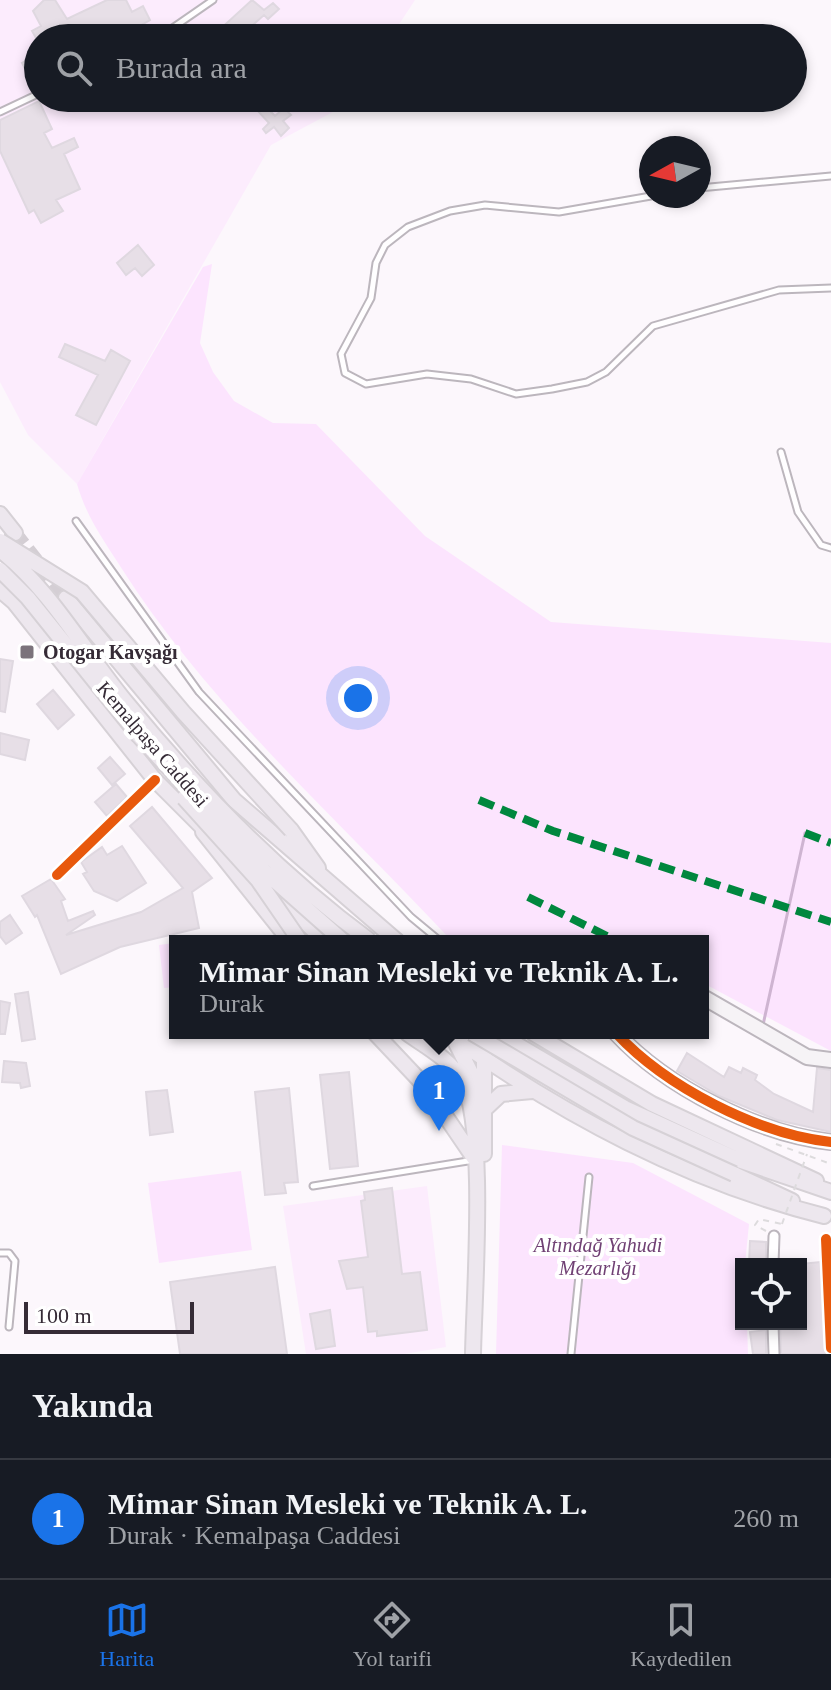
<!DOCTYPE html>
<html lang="tr">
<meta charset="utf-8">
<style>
:root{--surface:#171b24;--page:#20242c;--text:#f1f3f6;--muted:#9ea1a6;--line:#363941;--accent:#1a73e8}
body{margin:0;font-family:"Times New Roman",serif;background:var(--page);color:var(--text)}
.controls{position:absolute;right:24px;bottom:24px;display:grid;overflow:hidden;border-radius:0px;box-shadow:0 4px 12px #0003}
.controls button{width:72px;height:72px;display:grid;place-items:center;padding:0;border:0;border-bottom:2px solid var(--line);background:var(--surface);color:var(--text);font:40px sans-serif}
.compass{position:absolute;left:639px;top:136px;width:72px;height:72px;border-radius:50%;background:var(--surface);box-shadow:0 4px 12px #0003;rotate:262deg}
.scale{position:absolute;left:24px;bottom:20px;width:170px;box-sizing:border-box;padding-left:8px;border:4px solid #352b36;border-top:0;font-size:22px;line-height:28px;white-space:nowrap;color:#352b36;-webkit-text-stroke:6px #fff;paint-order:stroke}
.you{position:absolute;left:358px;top:698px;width:28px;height:28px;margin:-20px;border:6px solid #fff;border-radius:50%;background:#1a73e8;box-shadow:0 0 0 12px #1a73e833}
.badge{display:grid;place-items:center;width:52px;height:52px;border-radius:50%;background:var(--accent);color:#fff;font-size:26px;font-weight:700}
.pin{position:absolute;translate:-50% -66px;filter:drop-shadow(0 2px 4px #0008)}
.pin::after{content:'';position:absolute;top:42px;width:28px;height:24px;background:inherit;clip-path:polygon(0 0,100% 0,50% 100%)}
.popup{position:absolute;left:169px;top:935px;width:540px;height:104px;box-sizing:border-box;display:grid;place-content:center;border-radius:0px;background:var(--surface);filter:drop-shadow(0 2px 6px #0005);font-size:26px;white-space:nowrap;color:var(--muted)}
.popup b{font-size:30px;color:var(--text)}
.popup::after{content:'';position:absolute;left:50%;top:100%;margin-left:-16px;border:16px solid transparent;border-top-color:var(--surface)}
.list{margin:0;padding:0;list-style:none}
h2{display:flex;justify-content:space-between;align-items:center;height:104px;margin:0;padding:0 32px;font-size:34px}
h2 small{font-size:26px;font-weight:400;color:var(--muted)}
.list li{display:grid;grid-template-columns:52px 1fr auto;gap:24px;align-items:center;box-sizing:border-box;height:120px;padding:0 32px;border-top:2px solid var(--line)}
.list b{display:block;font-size:30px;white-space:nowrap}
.list p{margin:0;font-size:26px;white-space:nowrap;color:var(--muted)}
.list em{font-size:26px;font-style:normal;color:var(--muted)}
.icon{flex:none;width:44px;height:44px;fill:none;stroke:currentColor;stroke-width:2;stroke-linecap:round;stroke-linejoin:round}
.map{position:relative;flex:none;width:831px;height:1354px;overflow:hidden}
.search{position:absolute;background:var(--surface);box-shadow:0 4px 12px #0003;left:24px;right:24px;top:24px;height:88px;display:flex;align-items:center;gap:20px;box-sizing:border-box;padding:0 28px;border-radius:44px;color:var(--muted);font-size:30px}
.sheet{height:224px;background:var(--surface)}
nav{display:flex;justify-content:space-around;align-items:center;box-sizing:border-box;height:112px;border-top:2px solid var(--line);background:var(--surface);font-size:22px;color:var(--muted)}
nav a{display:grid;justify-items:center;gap:4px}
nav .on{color:var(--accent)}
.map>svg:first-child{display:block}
.built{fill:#fcecfd}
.green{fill:#fce4fe}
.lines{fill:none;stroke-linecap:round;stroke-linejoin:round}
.stream{stroke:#ceb4d1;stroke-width:3}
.building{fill:#e7dfe7;stroke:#dfd8e0;stroke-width:2}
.primary-tunnel{stroke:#d4ced4;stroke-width:14;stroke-dasharray:14 7;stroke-linecap:butt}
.lane-casing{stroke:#bcb6bd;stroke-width:9}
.street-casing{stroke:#bcb6bd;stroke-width:13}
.secondary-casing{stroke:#bcb6bd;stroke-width:18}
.primary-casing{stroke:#d6d1d6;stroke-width:18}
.path{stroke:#dddbdd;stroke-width:2;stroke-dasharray:6 6;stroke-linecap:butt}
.lane{stroke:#fffeff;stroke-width:5}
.street{stroke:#fffeff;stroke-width:9}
.secondary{stroke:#f6f3f6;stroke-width:14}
.primary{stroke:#ede7ee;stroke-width:14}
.primary-bridge-casing{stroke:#d6d1d6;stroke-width:18;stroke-linecap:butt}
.path-bridge{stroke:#dddbdd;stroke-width:2;stroke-dasharray:6 6;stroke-linecap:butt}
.primary-bridge{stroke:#ede7ee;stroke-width:14}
.quiet{stroke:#00873e;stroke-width:8;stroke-dasharray:16 8;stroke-linecap:butt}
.cycleway-casing{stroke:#fff;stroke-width:15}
.cycleway{stroke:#e8590c;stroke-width:10}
.poi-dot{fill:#7b727b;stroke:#fff;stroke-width:3}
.labels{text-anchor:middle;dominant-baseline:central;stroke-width:8;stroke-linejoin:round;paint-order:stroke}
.poi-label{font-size:20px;font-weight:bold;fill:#352b36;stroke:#fff;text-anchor:start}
.street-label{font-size:20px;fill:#352b36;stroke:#fff}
.park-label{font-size:20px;font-style:italic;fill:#704074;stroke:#fff}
</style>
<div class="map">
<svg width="831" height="1354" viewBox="0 0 831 1354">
<rect width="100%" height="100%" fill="#fcf7fc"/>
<!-- built -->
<path class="built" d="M 0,0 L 415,0 L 390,38 L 38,38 L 38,98 L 352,98 L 348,104 L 271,145 L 77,484 L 28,435 L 0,382 Z
M 427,1186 L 446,1347 L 404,1354 L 306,1354 L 283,1206 Z"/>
<!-- green -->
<path class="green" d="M 212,264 L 200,343 L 213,372 L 234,401 L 273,423 L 316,424 L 425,536 L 551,622 L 831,643 L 831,1051 L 703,983 L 703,941 L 449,938 C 338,819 210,707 122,569 C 104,541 86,516 77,484 L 203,267 Z
M 175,943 L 175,987 L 164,988 L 159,945 Z
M 502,1145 L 633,1163 L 749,1224 L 745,1264 L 741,1264 L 741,1324 L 747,1324 L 748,1354 L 496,1354 Z
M 241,1171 L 252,1250 L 159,1263 L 148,1183 Z"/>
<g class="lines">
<!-- stream -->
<path class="stream" d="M 763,1025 L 805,833"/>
</g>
<!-- building -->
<path class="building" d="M 44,0 L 55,0 L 67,19 L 107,0 L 126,0 L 132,12 L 143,6 L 150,20 L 118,38 L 97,38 L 92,28 L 73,38 L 36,38 L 32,31 L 41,26 L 33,11 Z
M 252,0 L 264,10 L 273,3 L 279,9 L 268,19 L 264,15 L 238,38 L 232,31 L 223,38 L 217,32 Z
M 38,54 L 38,89 L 36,89 L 22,63 Z
M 246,98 L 258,98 L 275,116 L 284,108 L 291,115 L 283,121 L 289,128 L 281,136 L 274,127 L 266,133 L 263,129 L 269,123 Z
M 39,101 L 52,129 L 44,133 L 52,148 L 74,138 L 78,147 L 64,154 L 80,189 L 56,200 L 63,211 L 41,223 L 34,210 L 29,213 L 0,151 L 0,120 Z
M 138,245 L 154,265 L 142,276 L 135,268 L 126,275 L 117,263 Z
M 65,344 L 105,361 L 111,350 L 130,361 L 96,425 L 76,415 L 98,375 L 59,357 Z
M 0,659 L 13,661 L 5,712 L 0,711 Z
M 53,690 L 74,715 L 58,729 L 37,704 Z
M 0,733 L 29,740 L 25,760 L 0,754 Z
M 110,757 L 125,774 L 112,785 L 98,768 Z
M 116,784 L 127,797 L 107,816 L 95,802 Z
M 152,807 L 212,878 L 192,892 L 199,928 L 120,947 L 61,974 L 37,915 L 35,917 L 22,896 L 51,879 L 65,899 L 61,901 L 68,921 L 93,911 L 95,915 L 66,935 L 141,912 L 183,888 L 130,826 Z
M 122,846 L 146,883 L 117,901 L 94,891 L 83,874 L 87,872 L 81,862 L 102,847 L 107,855 Z
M 10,915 L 22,933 L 6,944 L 0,936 L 0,922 Z
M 28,992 L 35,1039 L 22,1041 L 15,994 Z
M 0,1001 L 10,1003 L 5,1034 L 0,1034 Z
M 687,1053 L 724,1077 L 729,1067 L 741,1073 L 743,1068 L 757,1075 L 755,1080 L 774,1094 L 813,1112 L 817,1068 L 831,1070 L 831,1132 L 777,1120 L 719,1096 L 677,1071 Z
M 4,1061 L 26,1063 L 30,1086 L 21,1088 L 20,1083 L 2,1082 Z
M 349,1072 L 358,1166 L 330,1169 L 320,1075 Z
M 289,1088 L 298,1182 L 284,1183 L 286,1193 L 265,1195 L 255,1092 Z
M 167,1090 L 173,1132 L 150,1135 L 146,1092 Z
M 392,1188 L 402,1274 L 420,1272 L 427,1330 L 377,1336 L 377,1331 L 368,1332 L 363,1287 L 347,1289 L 339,1261 L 368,1257 L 361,1201 L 365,1200 L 364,1192 Z
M 750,1241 L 766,1242 L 766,1264 L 749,1264 Z
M 820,1262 L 827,1354 L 781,1354 L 780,1324 L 803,1324 L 801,1264 Z
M 275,1267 L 287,1354 L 180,1354 L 170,1282 Z
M 330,1310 L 335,1346 L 316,1349 L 310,1314 Z
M 766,1330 L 766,1354 L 753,1354 L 750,1332 Z"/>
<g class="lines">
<!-- primary-tunnel -->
<path class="primary-tunnel" d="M 15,533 L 66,598"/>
<defs>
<path id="lane" d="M 158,38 L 213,0
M 0,112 L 38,94
M 699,188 L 831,176
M 651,196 L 559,212 L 485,205 L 450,211 L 408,227 L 385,245 L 376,263 L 371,298 L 341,354 L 345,373 L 366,384 L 427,374 L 471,379 L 516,394 L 552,389 L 587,382 L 606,372 L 653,326 L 779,290 L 831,288
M 781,452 L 798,512 L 821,545 L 831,548
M 76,521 L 199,692 L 411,917 L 440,941
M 313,1186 L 474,1160
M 0,1253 L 9,1253 L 15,1261 L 9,1327
M 571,1354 L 589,1177"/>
<path id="street" d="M 57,875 L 155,780
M 826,1239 L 831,1348
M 773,1264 L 774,1236
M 773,1324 L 774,1354"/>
<path id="secondary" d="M 703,997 L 807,1057 L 831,1060
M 616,1033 C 666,1087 758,1134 831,1142"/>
<path id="primary" d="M 0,514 L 15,533
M 0,590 L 14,602 L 155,780 L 213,838
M 66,598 L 234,800 L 397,941
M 291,830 L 318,868
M 203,832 L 290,941
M 269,891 L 326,941
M 375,1033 L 425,1086 L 474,1158
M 407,1033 C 426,1047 450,1059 462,1080 C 487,1124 474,1296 473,1354
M 447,1033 C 563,1115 686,1181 824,1216
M 497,1033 L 625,1108 L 741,1161 L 831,1192
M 533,1033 L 652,1104 L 816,1181
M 456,1043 L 472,1075 L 476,1102
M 485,1109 L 501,1094 L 532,1091
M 484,1154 L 484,1054
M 734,1174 L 792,1201"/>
</defs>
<!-- lane casing -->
<use href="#lane" class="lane-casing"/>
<!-- street casing -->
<use href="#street" class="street-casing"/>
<!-- secondary casing -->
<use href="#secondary" class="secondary-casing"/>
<!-- primary casing -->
<use href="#primary" class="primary-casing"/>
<!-- path -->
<path class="path" d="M 776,1144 L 831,1164
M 766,1231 L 755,1225 L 759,1219 L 782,1224"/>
<!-- lane -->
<use href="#lane" class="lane"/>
<!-- street -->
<use href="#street" class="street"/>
<!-- secondary -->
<use href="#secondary" class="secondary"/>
<!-- primary -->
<use href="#primary" class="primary"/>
<defs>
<path id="primary-bridge" d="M 0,541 L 82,592 L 183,712 L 291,830
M 0,550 C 51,590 84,651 125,701 C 196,788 279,874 370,941
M 0,570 L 28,598 L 139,736 L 264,871 L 343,941
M 184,798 L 258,880 L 300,941
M 472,1033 L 633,1128 L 734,1174"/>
</defs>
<!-- primary-bridge casing -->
<use href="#primary-bridge" class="primary-bridge-casing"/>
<!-- path-bridge -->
<path class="path-bridge" d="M 782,1224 L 807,1154"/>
<!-- primary-bridge -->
<use href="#primary-bridge" class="primary-bridge"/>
<!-- quiet -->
<path class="quiet" d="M 479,800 L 553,831 L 831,922
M 805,833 L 831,843
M 528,897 L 617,941"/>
<defs>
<path id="cycleway" d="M 57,875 L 155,780
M 616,1033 C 666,1087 758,1134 831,1142
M 826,1239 L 831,1348"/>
</defs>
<!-- cycleway casing -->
<use href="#cycleway" class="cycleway-casing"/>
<!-- cycleway -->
<use href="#cycleway" class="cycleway"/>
</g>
<!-- markers -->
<rect class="poi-dot" x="19" y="644" width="16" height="16" rx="4"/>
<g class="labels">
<!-- poi labels -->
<g class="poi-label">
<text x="43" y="652">Otogar Kavşağı</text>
</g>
<!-- street labels -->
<g class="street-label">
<text transform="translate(153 744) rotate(49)">Kemalpaşa Caddesi</text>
</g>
<!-- park labels -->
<g class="park-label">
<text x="598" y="1245">Altındağ Yahudi<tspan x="598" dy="23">Mezarlığı</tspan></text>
</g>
</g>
</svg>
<div class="controls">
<button><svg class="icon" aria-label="locate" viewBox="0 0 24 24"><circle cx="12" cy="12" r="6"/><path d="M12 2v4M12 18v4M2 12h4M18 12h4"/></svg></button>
</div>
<svg class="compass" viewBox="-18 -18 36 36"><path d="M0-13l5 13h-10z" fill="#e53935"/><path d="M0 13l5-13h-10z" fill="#9ea1a6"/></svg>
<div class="scale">100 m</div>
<div class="you"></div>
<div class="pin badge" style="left:439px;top:1131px">1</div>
<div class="popup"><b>Mimar Sinan Mesleki ve Teknik A. L.</b>Durak</div>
<div class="search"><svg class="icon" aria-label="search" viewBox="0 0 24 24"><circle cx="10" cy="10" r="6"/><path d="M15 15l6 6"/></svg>Burada ara</div>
</div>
<section class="sheet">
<h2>Yakında<small></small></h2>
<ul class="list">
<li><span class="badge">1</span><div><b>Mimar Sinan Mesleki ve Teknik A. L.</b><p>Durak · Kemalpaşa Caddesi</p></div><em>260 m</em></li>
</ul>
</section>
<nav>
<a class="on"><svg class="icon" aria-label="map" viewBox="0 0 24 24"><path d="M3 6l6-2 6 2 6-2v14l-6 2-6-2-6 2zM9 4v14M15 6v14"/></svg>Harita</a>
<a><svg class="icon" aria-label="directions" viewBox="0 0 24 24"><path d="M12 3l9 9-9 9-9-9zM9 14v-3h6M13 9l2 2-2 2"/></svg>Yol tarifi</a>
<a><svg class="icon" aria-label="saved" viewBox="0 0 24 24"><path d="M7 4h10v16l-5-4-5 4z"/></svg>Kaydedilen</a>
</nav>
